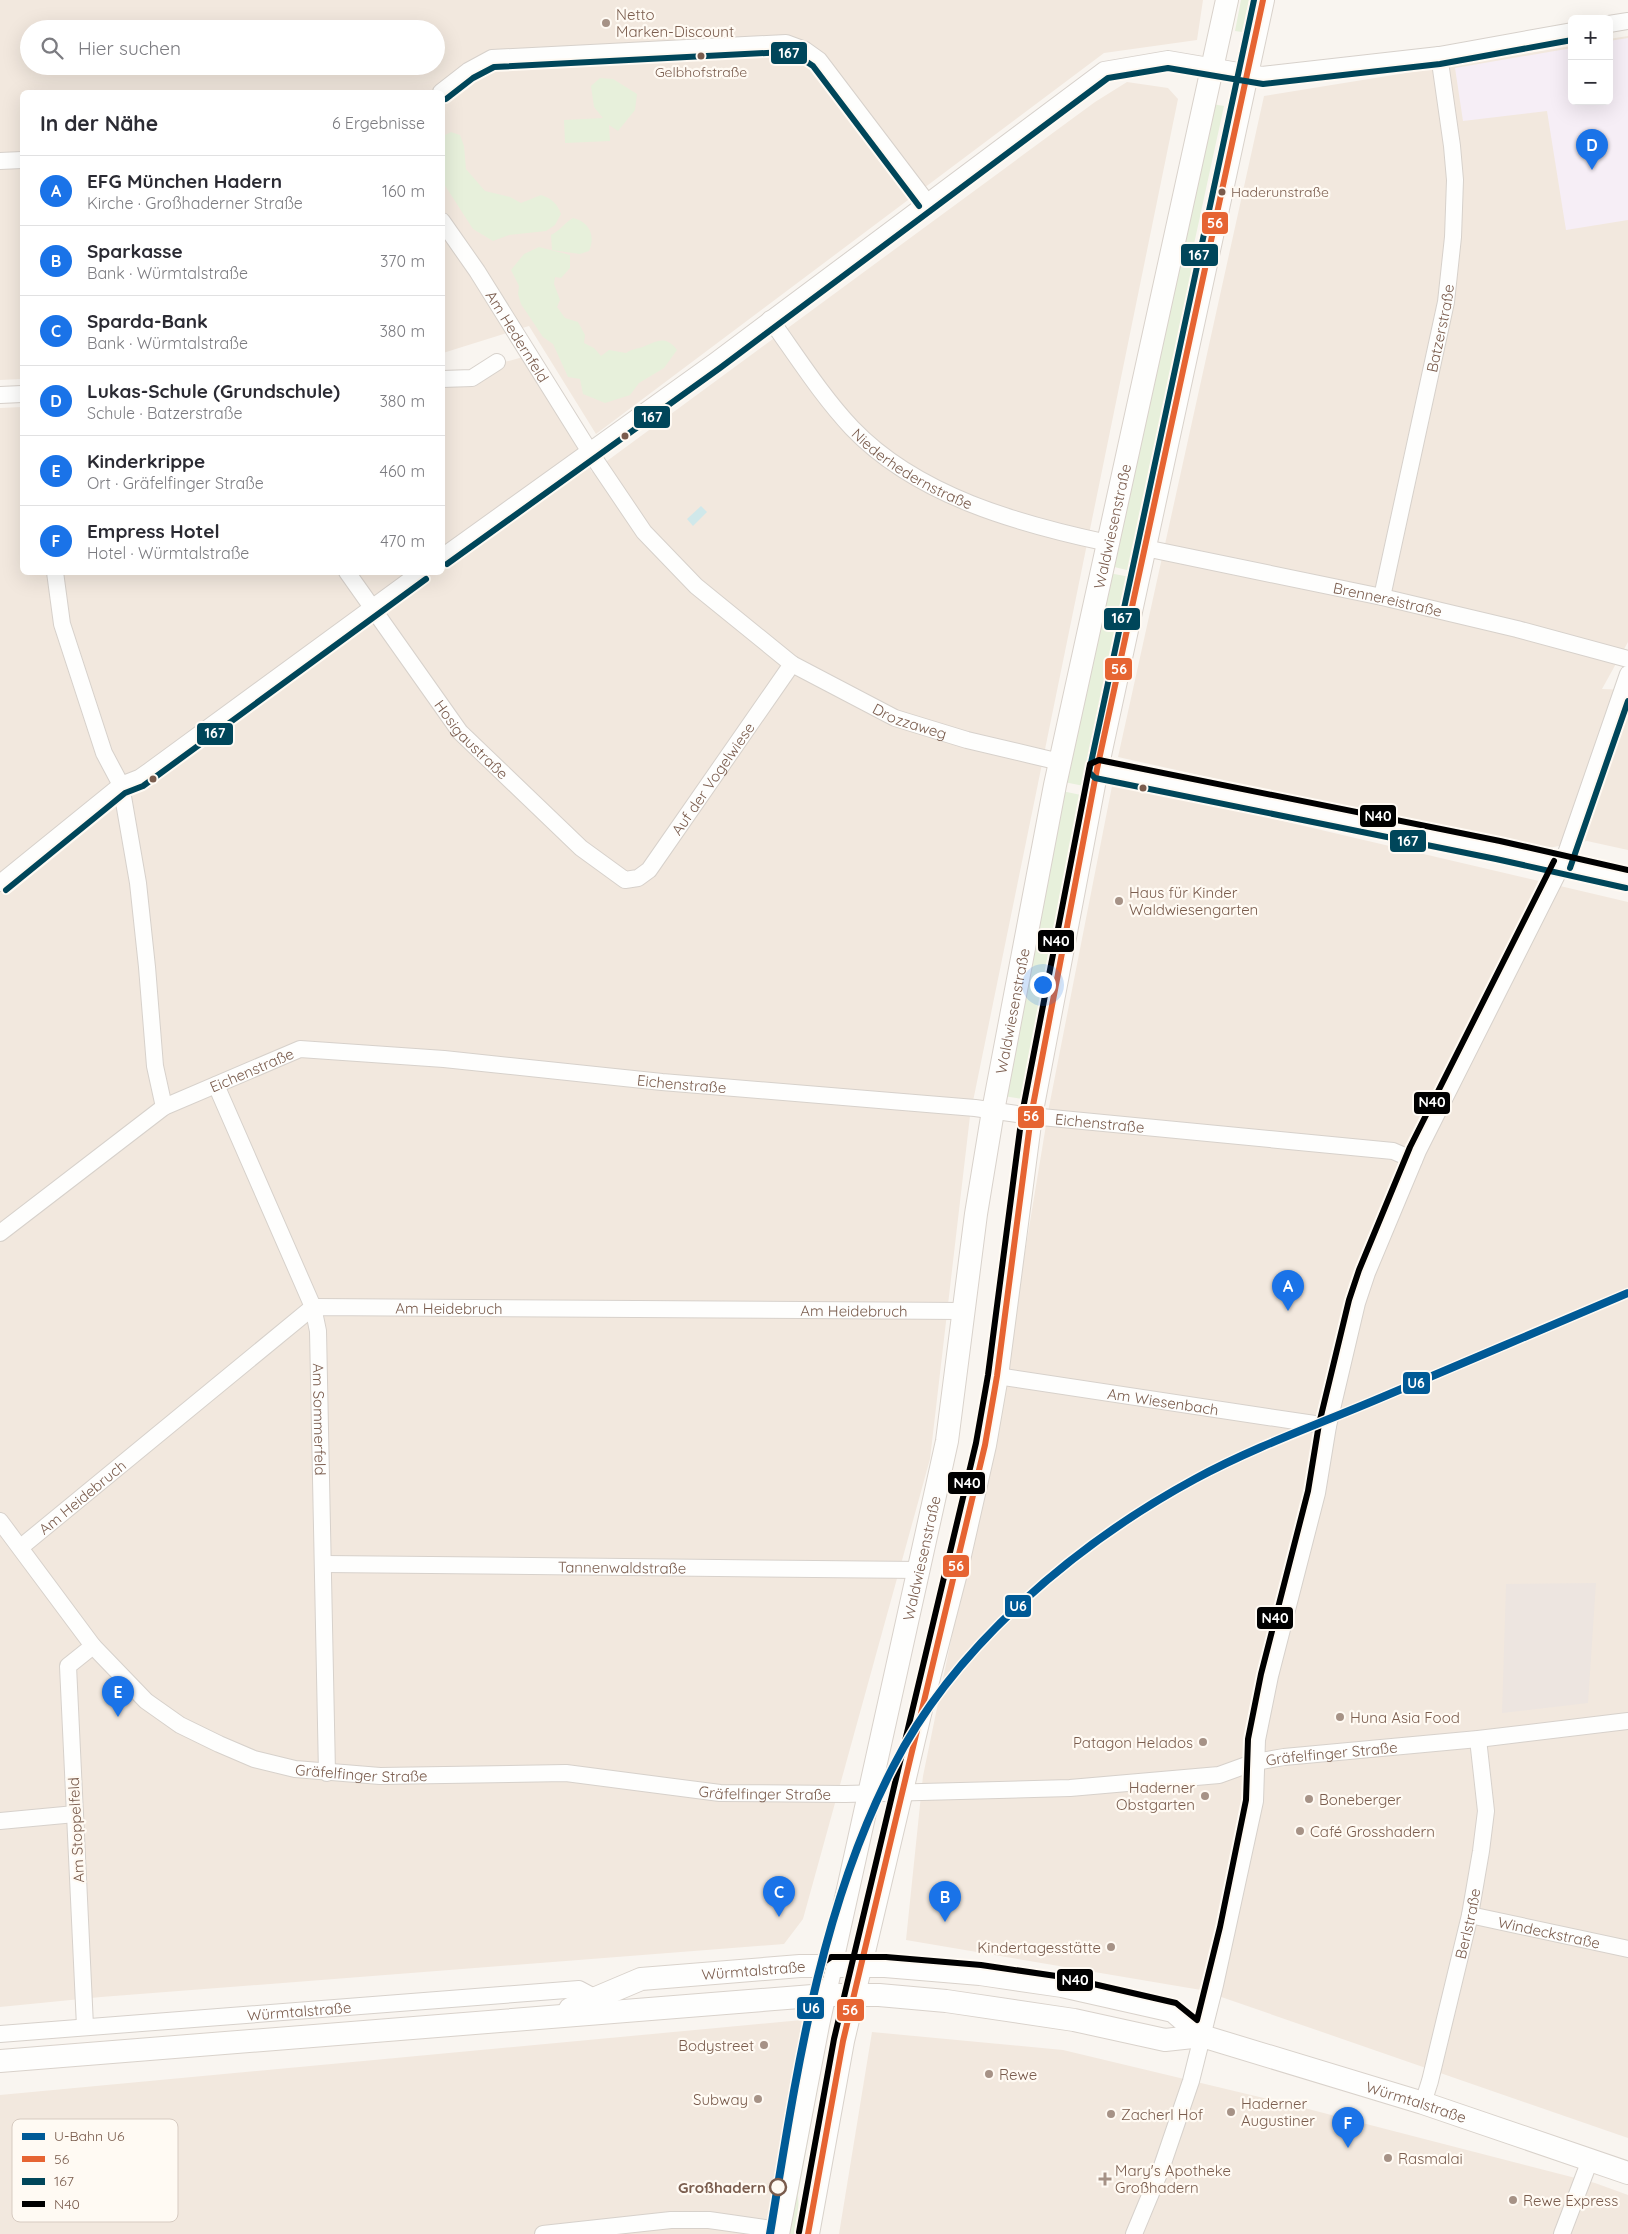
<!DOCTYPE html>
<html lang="de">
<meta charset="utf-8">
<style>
:root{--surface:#fff;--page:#f2f2f3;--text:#2b2b33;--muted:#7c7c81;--line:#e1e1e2;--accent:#1a73e8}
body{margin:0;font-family:Quicksand,sans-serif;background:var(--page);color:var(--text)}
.controls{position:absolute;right:15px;top:15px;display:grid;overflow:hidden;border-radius:8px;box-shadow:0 5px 20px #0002}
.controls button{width:45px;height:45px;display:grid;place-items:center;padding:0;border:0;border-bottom:1px solid var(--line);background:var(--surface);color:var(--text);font:25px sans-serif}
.you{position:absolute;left:1042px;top:984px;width:18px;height:18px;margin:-12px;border:4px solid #fff;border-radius:50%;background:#1a73e8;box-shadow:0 0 0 8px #1a73e833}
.badge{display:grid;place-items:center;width:32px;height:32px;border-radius:50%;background:var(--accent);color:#fff;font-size:16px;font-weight:700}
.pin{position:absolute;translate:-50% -41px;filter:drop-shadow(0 1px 2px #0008)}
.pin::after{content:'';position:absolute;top:26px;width:18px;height:15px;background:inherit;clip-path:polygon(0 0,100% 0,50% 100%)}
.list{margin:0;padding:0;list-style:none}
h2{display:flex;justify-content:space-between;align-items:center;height:65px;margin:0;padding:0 20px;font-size:21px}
h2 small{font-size:16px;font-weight:400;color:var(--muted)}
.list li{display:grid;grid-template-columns:32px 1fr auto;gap:15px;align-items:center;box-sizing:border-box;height:70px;padding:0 20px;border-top:1px solid var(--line)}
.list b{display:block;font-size:19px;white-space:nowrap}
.list p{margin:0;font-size:16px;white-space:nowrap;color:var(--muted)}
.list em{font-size:16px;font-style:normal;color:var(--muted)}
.icon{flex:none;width:28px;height:28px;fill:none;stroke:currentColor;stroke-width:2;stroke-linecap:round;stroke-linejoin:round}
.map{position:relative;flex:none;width:1628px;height:2234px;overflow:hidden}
.search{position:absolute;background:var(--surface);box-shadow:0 5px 20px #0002;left:20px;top:20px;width:425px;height:55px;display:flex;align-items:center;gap:12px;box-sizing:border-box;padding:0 18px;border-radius:28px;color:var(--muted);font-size:19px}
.panel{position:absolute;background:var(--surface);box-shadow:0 5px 20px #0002;left:20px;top:90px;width:425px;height:485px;border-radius:8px}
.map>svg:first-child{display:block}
.residential{fill:#f2e8de;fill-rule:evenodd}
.industrial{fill:#ede5e0}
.education{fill:#f6eef6}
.green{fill:#e7f0db}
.water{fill:#d0e8ea}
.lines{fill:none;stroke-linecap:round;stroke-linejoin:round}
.street-casing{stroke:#d7d1cb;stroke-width:18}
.secondary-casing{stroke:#d9d2cb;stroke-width:24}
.street{stroke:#fefefd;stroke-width:16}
.secondary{stroke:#fefefd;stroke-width:22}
.bus-1-casing{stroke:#fffaf3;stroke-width:10}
.bus-2-casing{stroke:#fffaf3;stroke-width:10}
.bus-3-casing{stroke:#fffaf3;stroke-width:10}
.bus-1{stroke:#e66432;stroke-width:6}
.bus-2{stroke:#00465a;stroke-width:6}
.bus-3{stroke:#000;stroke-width:6}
.metro-1-casing{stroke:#fffaf3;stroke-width:11}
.metro-1{stroke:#005a96;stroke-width:8}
.poi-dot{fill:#a69286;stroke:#fffaf3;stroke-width:2}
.bus-dot{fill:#7a5c4d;stroke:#fffaf3;stroke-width:2}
.stop-dot{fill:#fffaf3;stroke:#7a5c4d;stroke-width:2.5}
.labels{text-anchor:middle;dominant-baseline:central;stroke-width:4.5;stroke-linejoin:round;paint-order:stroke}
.bus-label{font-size:14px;fill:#7a5c4d;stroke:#fffaf3}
.poi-label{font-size:15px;fill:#7a5c4d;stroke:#fffaf3;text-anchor:start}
.street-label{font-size:15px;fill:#7a5c4d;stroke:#fffaf3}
.stop-label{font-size:15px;font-weight:bold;fill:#7a5c4d;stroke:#fffaf3;text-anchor:end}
.key{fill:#fffaf3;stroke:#d7cbc1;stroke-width:1}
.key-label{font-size:14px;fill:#7a5c4d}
.line-badge{stroke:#fffaf3;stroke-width:2}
.badge-label{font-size:14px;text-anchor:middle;font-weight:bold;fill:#fff}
</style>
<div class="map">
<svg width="1628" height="2234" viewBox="0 0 1628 2234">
<rect width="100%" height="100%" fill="#f9f5f0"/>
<!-- residential -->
<path class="residential" d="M 0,0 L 1203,0 L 1197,40 L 1104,53 L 596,434 L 529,326 L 443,353 L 442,92 L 22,92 L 22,379 L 0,380 ZM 29,29 L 436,29 L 436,66 L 29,66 Z
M 1628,36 L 1628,642 L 1602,689 L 1628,690 L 1628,850 L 1587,841 L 1537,850 L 1118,757 L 1264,96 L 1572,46 L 1572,101 L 1609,101 L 1609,39 Z
M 1127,82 L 1168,88 L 1178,99 L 970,1116 L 930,1459 L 803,1919 L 784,1944 L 101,1997 L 0,2007 L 0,408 L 22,407 L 22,572 L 442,572 L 443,379 L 523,357 L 592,472 L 1095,102 Z
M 1113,781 L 1628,902 L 1628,2138 L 1201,1990 L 906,1940 L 923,1776 L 1001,1397 L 1049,1107 Z
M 802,2020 L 767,2234 L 0,2234 L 0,2095 Z
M 872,2032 L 1063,2050 L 1285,2103 L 1595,2183 L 1628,2195 L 1628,2234 L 839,2234 Z"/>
<!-- industrial -->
<path class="industrial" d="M 1596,1583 L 1588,1703 L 1502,1713 L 1506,1584 Z"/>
<!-- education -->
<path class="education" d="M 1628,38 L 1628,220 L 1566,230 L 1547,111 L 1463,121 L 1455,68 L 1572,48 L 1572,101 L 1609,101 L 1609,41 Z"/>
<!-- green -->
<path class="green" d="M 1241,0 L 1249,0 L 1242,32 L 1235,31 Z
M 600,78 L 613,79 L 637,94 L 635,110 L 618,131 L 609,125 L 610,141 L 565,143 L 564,120 L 603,118 L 594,107 L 591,86 Z
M 1212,104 L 1224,106 L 1194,244 L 1197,263 L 1131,571 L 1110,566 Z
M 451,132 L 460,135 L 464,146 L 466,169 L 485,191 L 510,197 L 521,203 L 541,195 C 552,199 557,203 561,214 L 555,225 L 546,231 L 509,235 L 493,241 L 473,229 L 444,184 L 443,136 Z
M 573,218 C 589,222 596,235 589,251 L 580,254 L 552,250 L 551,235 C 560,231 564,223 573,218 Z
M 539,247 L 570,255 L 570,268 L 561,278 L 555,277 L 554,284 L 560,300 L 557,307 L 565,318 L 578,322 L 585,335 L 584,343 L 594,348 L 601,356 L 609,350 L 626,353 C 633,348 639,349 645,346 C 658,340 667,336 677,350 L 664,368 L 639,383 L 630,395 L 605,403 L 583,394 L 580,379 L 568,377 L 553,344 L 543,337 L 521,304 L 518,294 L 519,286 L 511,270 L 524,254 Z
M 1109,573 L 1130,577 L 1084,786 L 1064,782 Z
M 1062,791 L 1081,795 L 1023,1099 L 1003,1096 Z
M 822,2038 L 827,2038 L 798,2195 L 799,2213 L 796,2234 L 786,2234 Z"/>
<!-- water -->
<path class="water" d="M 701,506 L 707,512 L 693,526 L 687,519 Z"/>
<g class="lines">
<defs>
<g id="street">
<path d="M 1609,24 L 1628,21"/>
<path d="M 441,92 L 468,71 L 492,58 L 786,43 L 805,50 L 819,60 L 926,201"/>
<path d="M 0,161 L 22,160"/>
<path id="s1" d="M 442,221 L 477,271 L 590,452 L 644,532 L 696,586 L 792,664 L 895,718 L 967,740 L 1060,762"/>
<path id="s2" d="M 770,319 C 796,355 821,395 852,428 C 917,496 1019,524 1108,543"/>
<path d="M 442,379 L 472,378 L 497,362"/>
<path d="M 0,395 L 22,394"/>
<path id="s3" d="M 1145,548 L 1382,597 L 1517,629 L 1628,659"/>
<path d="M 442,557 L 715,361 L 1104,70 L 1168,59 L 1262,75 L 1439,55 L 1572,31"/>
<path d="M 55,572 L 62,624 L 104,753 L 121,785 L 138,883 L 147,967 L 155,1066 L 164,1107"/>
<path id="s4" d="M 347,572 L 460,732 L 581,848 L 625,880 L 638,878 L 649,870 L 792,664"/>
<path id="s5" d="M 1382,597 L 1446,302 L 1453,237 L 1455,180 L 1452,146 L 1439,55"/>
<path d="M 1097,769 L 1498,850 L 1628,879"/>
<path d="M 0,883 L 121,785 L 139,778 L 149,771 L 421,572"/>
<path id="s6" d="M 216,1085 L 313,1307 L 318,1331 L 327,1773"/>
<path id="s7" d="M 0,1233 L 164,1107 L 300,1049 L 444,1059 L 662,1082 L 975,1108 L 1031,1116 L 1393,1151 L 1414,1160"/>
<path id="s8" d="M 997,1376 L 1328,1426"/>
<path id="s9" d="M 0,1521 L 93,1646 L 146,1701 L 180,1725 L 219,1744 L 254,1759 L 295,1769 L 380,1776 L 566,1773 L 720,1793 L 845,1794 L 1070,1788 L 1219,1775 L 1255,1762 L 1284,1757 L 1478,1739 L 1628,1721"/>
<path id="s10" d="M 21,1547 L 313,1307 L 963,1311"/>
<path id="s11" d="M 324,1564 L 920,1570"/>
<path d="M 0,1821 L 75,1814"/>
<path id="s12" d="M 1470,1915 L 1628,1949"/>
<path d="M 85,2026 L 68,1666 L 93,1646"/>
<path id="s13" d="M 0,2034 L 579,1989 L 596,1998 L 599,2006"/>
<path id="s14" d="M 1423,2103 L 1430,2081 L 1470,1915 L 1481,1851 L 1486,1811 L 1478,1739"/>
<path d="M 543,2234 L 671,2220 L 709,2220 L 779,2230"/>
<path d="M 1134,2234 L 1161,2169 L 1191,2081 L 1215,1985 L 1255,1801 L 1257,1740 L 1270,1676 L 1317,1493 L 1328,1426 L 1357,1303 L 1367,1273 L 1418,1151 L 1562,865 L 1628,674"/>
<path d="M 1562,2234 L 1590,2160"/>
</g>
<g id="secondary">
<path id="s15" d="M 570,2009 L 641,1979 L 800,1966 L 885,1966 L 980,1974 L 1062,1986 L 1173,2011 L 1202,2036 L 1423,2103 L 1628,2173"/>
<path d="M 0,2061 L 825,1995 L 879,1995 L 946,2001 L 1074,2020 L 1165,2040 L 1202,2036"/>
<path id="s16" d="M 778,2234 L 818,2025 L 947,1441 L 976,1214 L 993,1111 L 1055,785 L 1227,0"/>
<path d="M 808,2234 L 843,2041 L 925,1693 L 956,1573 L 985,1445 L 997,1376 L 1031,1116 L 1097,769 L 1263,0"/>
</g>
</defs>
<!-- street casing -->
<use href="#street" class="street-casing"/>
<!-- secondary casing -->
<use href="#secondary" class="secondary-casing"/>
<!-- street -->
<use href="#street" class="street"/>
<!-- secondary -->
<use href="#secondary" class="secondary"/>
<defs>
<path id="bus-1" d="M 808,2234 L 843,2041 L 985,1445 L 997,1376 L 1031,1116 L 1097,769 L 1263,0"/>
<path id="bus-2" d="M 1254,0 L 1089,772 L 1095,778 L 1496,859 L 1626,888
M 446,99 L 473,78 L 494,67 L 785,52 L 801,58 L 813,66 L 919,206
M 447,564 L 720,368 L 1108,78 L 1168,68 L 1263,84 L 1440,64 L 1572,40
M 1570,868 L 1628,701
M 6,890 L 125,793 L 143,786 L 154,778 L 426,579"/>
<path id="bus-3" d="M 820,1978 L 824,1962 L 831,1957 L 886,1957 L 981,1965 L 1063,1977 L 1176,2003 L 1197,2020 L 1220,1927 L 1246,1800 L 1248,1739 L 1261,1674 L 1308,1491 L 1319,1424 L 1349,1300 L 1359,1270 L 1410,1147 L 1554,861
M 799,2232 L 834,2039 L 976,1443 L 988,1375 L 1022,1114 L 1090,764 L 1099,760 L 1500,841 L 1628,870"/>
</defs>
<!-- bus-1 casing -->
<use href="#bus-1" class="bus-1-casing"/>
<!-- bus-2 casing -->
<use href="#bus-2" class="bus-2-casing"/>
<!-- bus-3 casing -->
<use href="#bus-3" class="bus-3-casing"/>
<!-- bus-1 -->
<use href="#bus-1" class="bus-1"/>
<!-- bus-2 -->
<use href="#bus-2" class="bus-2"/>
<!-- bus-3 -->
<use href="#bus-3" class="bus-3"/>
<defs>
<path id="metro-1" d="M 770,2234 C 796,2076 819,1911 893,1767 C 954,1646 1077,1543 1195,1479 C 1256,1446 1322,1423 1385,1396 C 1466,1362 1547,1327 1628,1293"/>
</defs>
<!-- metro-1 casing -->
<use href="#metro-1" class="metro-1-casing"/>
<!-- metro-1 -->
<use href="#metro-1" class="metro-1"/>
</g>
<!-- markers -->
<g class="poi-dot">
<circle cx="606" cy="23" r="5"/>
<circle cx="1119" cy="901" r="5"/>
<circle cx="1340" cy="1717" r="5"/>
<circle cx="1203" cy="1742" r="5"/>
<circle cx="1205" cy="1796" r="5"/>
<circle cx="1309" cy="1799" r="5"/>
<circle cx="1300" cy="1831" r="5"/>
<circle cx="1111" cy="1947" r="5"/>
<circle cx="764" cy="2045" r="5"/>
<circle cx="989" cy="2074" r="5"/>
<circle cx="758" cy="2099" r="5"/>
<circle cx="1231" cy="2112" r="5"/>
<circle cx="1111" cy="2114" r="5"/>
<circle cx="1388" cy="2158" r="5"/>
<path d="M1102.5 2171.5h5v5h5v5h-5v5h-5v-5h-5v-5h5z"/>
<circle cx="1513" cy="2200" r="5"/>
</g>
<g class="bus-dot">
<circle cx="701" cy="56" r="4.5"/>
<circle cx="1222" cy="192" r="4.5"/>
<circle cx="625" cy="436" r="4.5"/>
<circle cx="153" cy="779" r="4.5"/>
<circle cx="1143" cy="788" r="4.5"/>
</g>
<circle class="stop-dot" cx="778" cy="2187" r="8"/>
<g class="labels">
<!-- bus labels -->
<g class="bus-label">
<text x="701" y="72">Gelbhofstraße</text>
<text x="1231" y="192" text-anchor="start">Haderunstraße</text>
</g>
<!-- poi labels -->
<g class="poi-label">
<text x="616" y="14">Netto<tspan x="616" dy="17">Marken-Discount</tspan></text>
<text x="1129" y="892">Haus für Kinder<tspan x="1129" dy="17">Waldwiesengarten</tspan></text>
<text x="1350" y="1717">Huna Asia Food</text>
<text x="1193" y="1742" text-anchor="end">Patagon Helados</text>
<text x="1195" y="1787" text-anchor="end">Haderner<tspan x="1195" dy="17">Obstgarten</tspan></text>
<text x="1319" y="1799">Boneberger</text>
<text x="1310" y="1831">Café Grosshadern</text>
<text x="1101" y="1947" text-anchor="end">Kindertagesstätte</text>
<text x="754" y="2045" text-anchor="end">Bodystreet</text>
<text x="999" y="2074">Rewe</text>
<text x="748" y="2099" text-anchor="end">Subway</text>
<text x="1241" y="2103">Haderner<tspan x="1241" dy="17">Augustiner</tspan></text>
<text x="1121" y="2114">Zacherl Hof</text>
<text x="1398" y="2158">Rasmalai</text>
<text x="1115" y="2170">Mary's Apotheke<tspan x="1115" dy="17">Großhadern</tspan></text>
<text x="1523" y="2200">Rewe Express</text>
</g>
<!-- street labels -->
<g class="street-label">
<text stroke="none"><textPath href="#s5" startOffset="275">Batzerstraße</textPath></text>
<text stroke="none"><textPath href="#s1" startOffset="138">Am Hedernfeld</textPath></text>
<text stroke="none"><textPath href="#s2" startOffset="210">Niederhedernstraße</textPath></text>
<text stroke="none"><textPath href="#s16" startOffset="1741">Waldwiesenstraße</textPath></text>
<text stroke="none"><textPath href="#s3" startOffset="248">Brennereistraße</textPath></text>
<text stroke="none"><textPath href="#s1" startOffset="701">Drozzaweg</textPath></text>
<text stroke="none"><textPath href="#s4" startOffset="209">Hosigaustraße</textPath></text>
<text stroke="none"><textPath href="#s4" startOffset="556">Auf der Vogelwiese</textPath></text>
<text stroke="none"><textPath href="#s16" startOffset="1246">Waldwiesenstraße</textPath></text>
<text stroke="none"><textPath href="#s7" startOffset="302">Eichenstraße</textPath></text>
<text stroke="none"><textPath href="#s7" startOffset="738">Eichenstraße</textPath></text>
<text stroke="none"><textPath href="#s7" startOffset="1158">Eichenstraße</textPath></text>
<text stroke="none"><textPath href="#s10" startOffset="514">Am Heidebruch</textPath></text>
<text stroke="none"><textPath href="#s10" startOffset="919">Am Heidebruch</textPath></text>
<text stroke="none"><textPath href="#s8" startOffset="168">Am Wiesenbach</textPath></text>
<text stroke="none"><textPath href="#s6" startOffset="355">Am Sommerfeld</textPath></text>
<text stroke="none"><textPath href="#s10" startOffset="79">Am Heidebruch</textPath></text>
<text stroke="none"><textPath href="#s16" startOffset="691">Waldwiesenstraße</textPath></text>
<text stroke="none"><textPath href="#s11" startOffset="298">Tannenwaldstraße</textPath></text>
<text stroke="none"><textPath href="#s9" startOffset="1439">Gräfelfinger Straße</textPath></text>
<text stroke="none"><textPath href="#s9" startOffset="464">Gräfelfinger Straße</textPath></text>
<text stroke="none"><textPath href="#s9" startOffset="869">Gräfelfinger Straße</textPath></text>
<text transform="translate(76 1830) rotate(-93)">Am Stoppelfeld</text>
<text stroke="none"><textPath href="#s14" startOffset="185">Berlstraße</textPath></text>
<text stroke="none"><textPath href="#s12" startOffset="81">Windeckstraße</textPath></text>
<text stroke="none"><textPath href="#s15" startOffset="190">Würmtalstraße</textPath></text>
<text stroke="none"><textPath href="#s13" startOffset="300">Würmtalstraße</textPath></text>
<text stroke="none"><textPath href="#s15" startOffset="876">Würmtalstraße</textPath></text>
</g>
<!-- stop labels -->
<g class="stop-label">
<text x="766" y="2187">Großhadern</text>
</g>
</g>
<!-- legend -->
<rect x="12" y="2119" width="166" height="103" rx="8" class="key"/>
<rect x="22" y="2133" width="23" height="7" fill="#005a96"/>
<rect x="22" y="2156" width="23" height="6" fill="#e66432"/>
<rect x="22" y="2178" width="23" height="7" fill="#00465a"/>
<rect x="22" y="2201" width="23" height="6" fill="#000"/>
<g class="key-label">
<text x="54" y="2141">U-Bahn U6</text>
<text x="54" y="2164">56</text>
<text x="54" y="2186">167</text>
<text x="54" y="2209">N40</text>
</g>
<g class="line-badge">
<rect x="770" y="41" width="38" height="24" rx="5" fill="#00465a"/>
<rect x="1201" y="211" width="28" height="24" rx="5" fill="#e66432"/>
<rect x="1180" y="243" width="39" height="24" rx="5" fill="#00465a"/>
<rect x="633" y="405" width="38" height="24" rx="5" fill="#00465a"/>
<rect x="1103" y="607" width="38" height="24" rx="5" fill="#00465a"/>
<rect x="1104" y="657" width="29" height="24" rx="5" fill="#e66432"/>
<rect x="196" y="722" width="38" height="24" rx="5" fill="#00465a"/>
<rect x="1359" y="804" width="38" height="24" rx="5" fill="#000"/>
<rect x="1389" y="829" width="38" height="24" rx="5" fill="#00465a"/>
<rect x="1037" y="929" width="38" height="24" rx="5" fill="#000"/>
<rect x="1413" y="1091" width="38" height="24" rx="5" fill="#000"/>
<rect x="1017" y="1105" width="28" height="24" rx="5" fill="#e66432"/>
<rect x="1402" y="1371" width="29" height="24" rx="5" fill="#005a96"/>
<rect x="947" y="1471" width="39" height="24" rx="5" fill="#000"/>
<rect x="942" y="1554" width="28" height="24" rx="5" fill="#e66432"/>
<rect x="1004" y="1594" width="28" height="24" rx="5" fill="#005a96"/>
<rect x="1256" y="1606" width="38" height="24" rx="5" fill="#000"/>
<rect x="1056" y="1968" width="38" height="24" rx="5" fill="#000"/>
<rect x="796" y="1996" width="29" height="24" rx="5" fill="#005a96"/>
<rect x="836" y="1998" width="29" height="24" rx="5" fill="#e66432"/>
</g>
<g class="badge-label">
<text x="789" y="58">167</text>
<text x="1215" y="228">56</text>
<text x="1199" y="260">167</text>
<text x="652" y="422">167</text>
<text x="1122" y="623">167</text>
<text x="1119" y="674">56</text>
<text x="215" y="738">167</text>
<text x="1378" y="821">N40</text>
<text x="1408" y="846">167</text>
<text x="1056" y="946">N40</text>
<text x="1432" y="1107">N40</text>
<text x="1031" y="1121">56</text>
<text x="1416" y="1388">U6</text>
<text x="967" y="1488">N40</text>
<text x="956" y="1571">56</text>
<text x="1018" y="1611">U6</text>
<text x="1275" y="1623">N40</text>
<text x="1075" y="1985">N40</text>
<text x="811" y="2013">U6</text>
<text x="850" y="2015">56</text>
</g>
</svg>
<div class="controls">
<button>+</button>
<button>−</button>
</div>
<div class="you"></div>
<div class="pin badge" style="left:1288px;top:1311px">A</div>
<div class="pin badge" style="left:945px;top:1922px">B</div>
<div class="pin badge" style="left:779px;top:1917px">C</div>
<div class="pin badge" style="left:1592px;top:170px">D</div>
<div class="pin badge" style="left:118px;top:1717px">E</div>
<div class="pin badge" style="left:1348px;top:2148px">F</div>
<div class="search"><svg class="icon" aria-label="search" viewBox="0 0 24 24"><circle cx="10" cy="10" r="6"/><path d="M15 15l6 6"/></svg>Hier suchen</div>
<section class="panel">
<h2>In der Nähe<small>6 Ergebnisse</small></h2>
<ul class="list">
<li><span class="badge">A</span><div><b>EFG München Hadern</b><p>Kirche · Großhaderner Straße</p></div><em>160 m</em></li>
<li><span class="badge">B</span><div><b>Sparkasse</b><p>Bank · Würmtalstraße</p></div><em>370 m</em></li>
<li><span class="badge">C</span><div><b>Sparda-Bank</b><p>Bank · Würmtalstraße</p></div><em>380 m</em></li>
<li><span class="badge">D</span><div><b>Lukas-Schule (Grundschule)</b><p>Schule · Batzerstraße</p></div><em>380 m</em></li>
<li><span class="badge">E</span><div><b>Kinderkrippe</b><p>Ort · Gräfelfinger Straße</p></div><em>460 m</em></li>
<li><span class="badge">F</span><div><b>Empress Hotel</b><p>Hotel · Würmtalstraße</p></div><em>470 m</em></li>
</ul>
</section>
</div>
